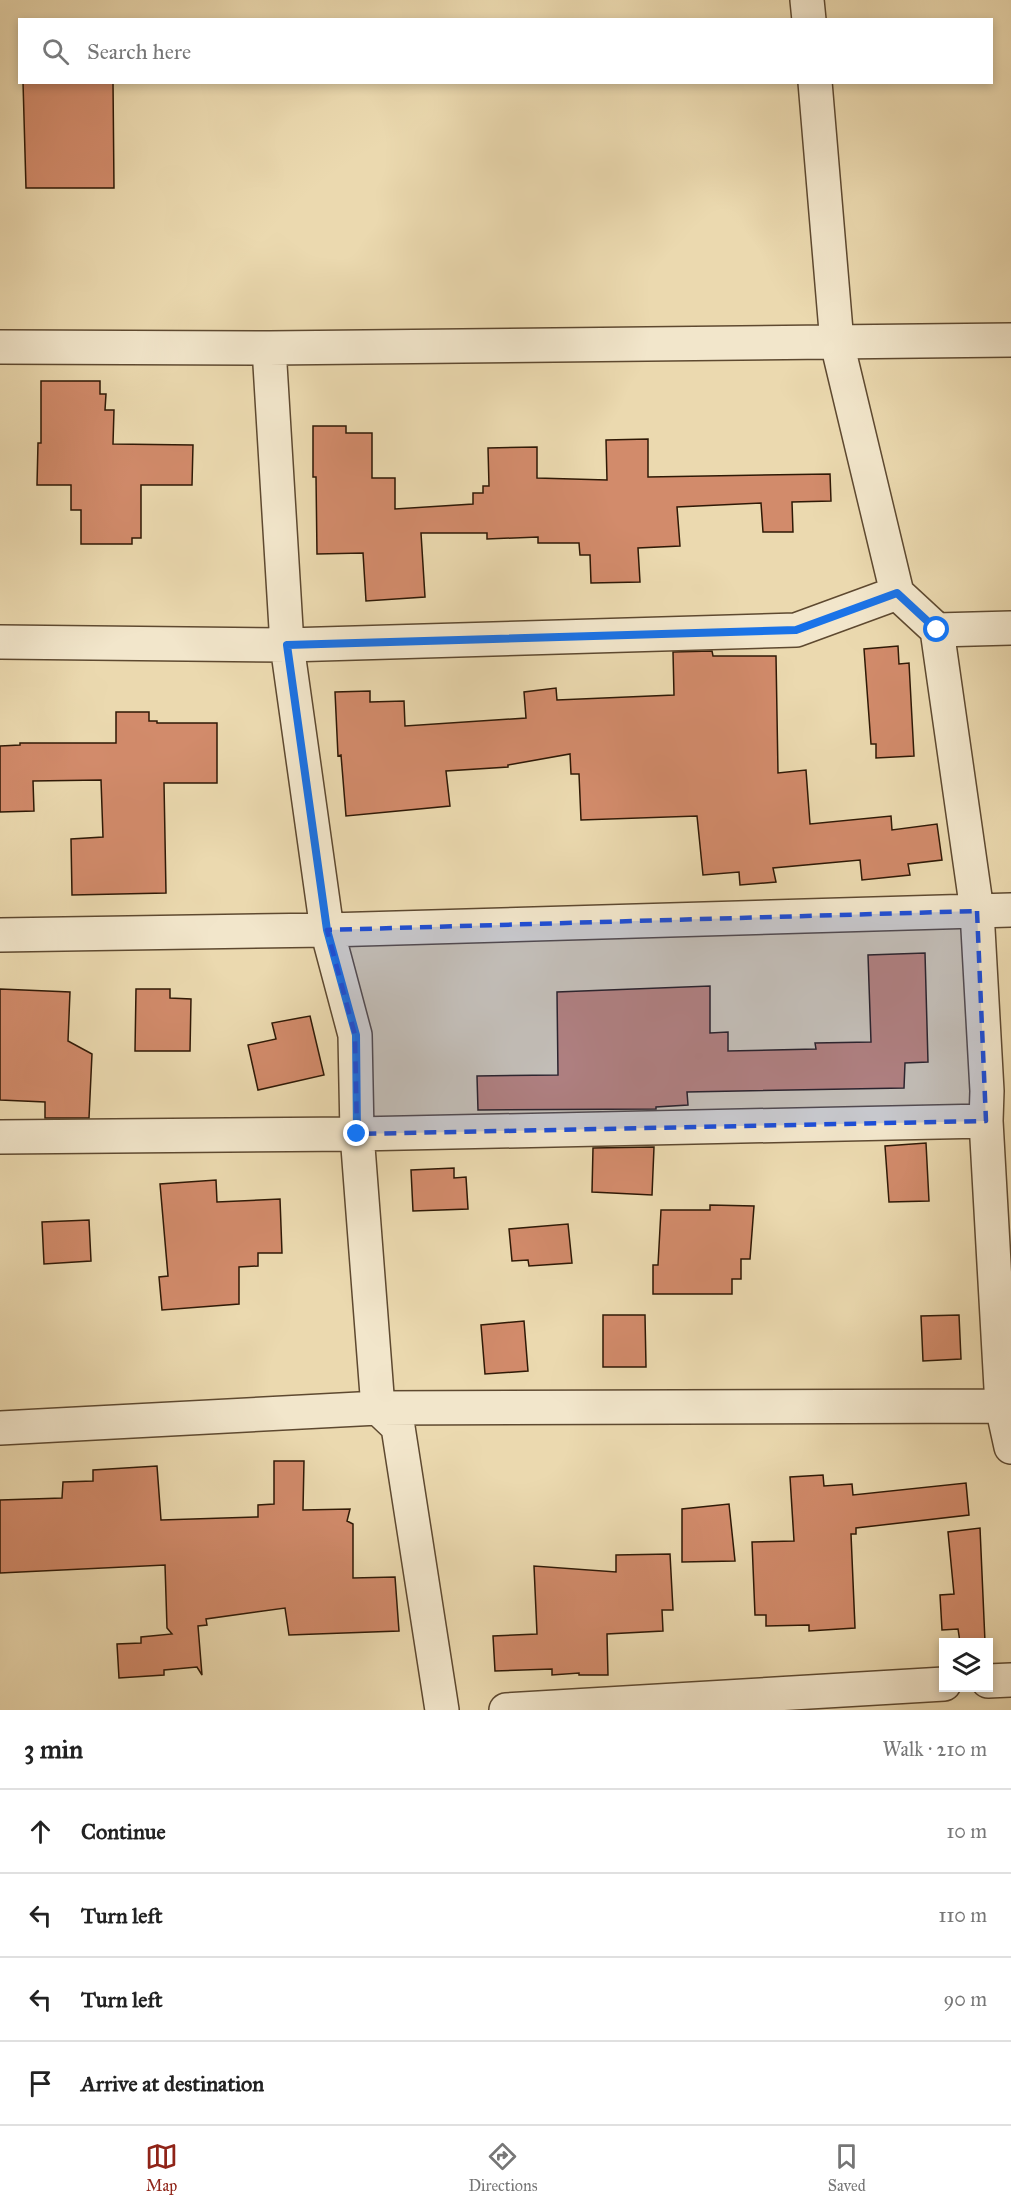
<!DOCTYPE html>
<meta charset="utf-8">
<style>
:root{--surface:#fff;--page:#f6f6f6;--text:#222;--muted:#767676;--line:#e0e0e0;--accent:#8f2418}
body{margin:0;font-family:"IM FELL Great Primer",serif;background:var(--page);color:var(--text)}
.controls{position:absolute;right:18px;bottom:18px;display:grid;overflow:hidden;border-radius:0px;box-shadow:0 3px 9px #0003}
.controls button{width:54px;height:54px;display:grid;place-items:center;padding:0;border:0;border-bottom:2px solid var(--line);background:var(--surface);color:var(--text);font:30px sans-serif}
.stop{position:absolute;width:18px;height:18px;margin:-14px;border:4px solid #1a73e8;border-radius:50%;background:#fff}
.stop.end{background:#1a73e8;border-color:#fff;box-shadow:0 2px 6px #0008}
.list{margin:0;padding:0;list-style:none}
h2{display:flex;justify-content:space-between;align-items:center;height:78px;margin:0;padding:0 24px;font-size:26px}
h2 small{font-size:20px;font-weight:400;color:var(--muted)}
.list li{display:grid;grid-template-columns:39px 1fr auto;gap:18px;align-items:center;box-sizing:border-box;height:84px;padding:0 24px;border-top:2px solid var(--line)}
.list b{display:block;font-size:22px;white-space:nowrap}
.list em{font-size:20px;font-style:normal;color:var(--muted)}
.icon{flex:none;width:33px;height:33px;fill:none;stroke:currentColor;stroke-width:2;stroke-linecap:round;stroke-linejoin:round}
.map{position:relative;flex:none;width:1011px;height:1710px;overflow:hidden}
.search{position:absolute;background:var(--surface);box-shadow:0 3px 9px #0003;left:18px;right:18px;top:18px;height:66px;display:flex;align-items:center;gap:15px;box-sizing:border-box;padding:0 21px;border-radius:0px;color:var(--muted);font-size:22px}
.sheet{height:414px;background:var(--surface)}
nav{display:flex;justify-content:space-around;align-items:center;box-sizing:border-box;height:84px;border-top:2px solid var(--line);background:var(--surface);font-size:16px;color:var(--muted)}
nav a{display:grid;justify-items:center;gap:3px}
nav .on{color:var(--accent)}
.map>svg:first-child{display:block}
.building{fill:#d28b6b;stroke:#2f1906;stroke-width:1.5}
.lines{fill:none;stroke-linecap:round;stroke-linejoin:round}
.minor-casing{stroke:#5e4930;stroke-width:36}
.minor{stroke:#f2e6cb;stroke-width:33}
.route{stroke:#1a73e8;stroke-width:8}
.marked{fill:#1d4ed8;fill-opacity:0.2;stroke:#1d4ed8;stroke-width:4.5;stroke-dasharray:12 8;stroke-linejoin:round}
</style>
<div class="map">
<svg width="1011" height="1710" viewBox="0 0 1011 1710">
<rect width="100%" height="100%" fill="#ebd9af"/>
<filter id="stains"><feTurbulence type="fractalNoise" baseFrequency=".00333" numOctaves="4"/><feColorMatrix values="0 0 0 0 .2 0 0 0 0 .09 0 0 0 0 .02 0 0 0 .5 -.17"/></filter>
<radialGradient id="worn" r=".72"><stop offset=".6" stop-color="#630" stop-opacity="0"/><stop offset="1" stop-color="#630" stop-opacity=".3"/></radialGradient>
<!-- building -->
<path class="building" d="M 23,82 L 113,82 L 114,188 L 26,188 Z
M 41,381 L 100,381 L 100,394 L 106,394 L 105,410 L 114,410 L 113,444 L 193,445 L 192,485 L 141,485 L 141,538 L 132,538 L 132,544 L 81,544 L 81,510 L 71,510 L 71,485 L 37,485 L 38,443 L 41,443 Z
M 313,426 L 346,426 L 346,433 L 372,433 L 372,478 L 395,478 L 395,509 L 473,504 L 473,493 L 483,493 L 483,486 L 489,486 L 488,448 L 537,447 L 537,478 L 607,480 L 606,440 L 648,439 L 648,477 L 830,474 L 831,501 L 792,502 L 793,532 L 763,532 L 761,503 L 677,507 L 680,546 L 638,548 L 640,582 L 591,583 L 590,555 L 580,555 L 579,543 L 538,543 L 538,537 L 487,539 L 487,533 L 421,533 L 425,597 L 366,601 L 363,553 L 317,554 L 316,477 L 313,477 Z
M 898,646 L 899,664 L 909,663 L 914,756 L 876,758 L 876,744 L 871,744 L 864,649 Z
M 712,651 L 713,656 L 776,656 L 778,773 L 806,770 L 810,824 L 891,816 L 892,830 L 937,824 L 942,860 L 908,864 L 910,875 L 862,880 L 860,860 L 773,868 L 776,882 L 740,885 L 739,872 L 703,875 L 697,816 L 581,820 L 579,774 L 571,774 L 570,754 L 508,765 L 508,767 L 446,771 L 450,806 L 346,816 L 341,755 L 338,756 L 335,692 L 370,691 L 370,702 L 404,701 L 405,726 L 526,718 L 524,692 L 556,688 L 557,700 L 674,695 L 673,652 Z
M 116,712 L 149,712 L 149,721 L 157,721 L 157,723 L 217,723 L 217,783 L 164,783 L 166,893 L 72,895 L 71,839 L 103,837 L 101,780 L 33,781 L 34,811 L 0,812 L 0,746 L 20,745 L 20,743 L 116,743 Z
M 925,953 L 928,1062 L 905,1063 L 904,1088 L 687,1092 L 688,1105 L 656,1107 L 656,1109 L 478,1110 L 477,1076 L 558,1075 L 557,992 L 710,986 L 710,1033 L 728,1032 L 728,1051 L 816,1049 L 815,1043 L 871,1042 L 868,955 Z
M 0,989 L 70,992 L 68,1041 L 92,1054 L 89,1118 L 45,1118 L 45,1102 L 0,1100 Z
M 136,989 L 170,989 L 170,998 L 191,999 L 190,1051 L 135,1051 Z
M 310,1016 L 324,1075 L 258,1090 L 248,1045 L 276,1039 L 272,1023 Z
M 926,1143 L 929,1201 L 889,1202 L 885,1146 Z
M 654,1147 L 652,1195 L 592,1192 L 593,1148 Z
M 454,1168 L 454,1178 L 466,1177 L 468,1209 L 413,1211 L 411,1170 Z
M 216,1180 L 217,1202 L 280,1199 L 282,1253 L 258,1253 L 258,1266 L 239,1267 L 239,1304 L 162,1310 L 159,1277 L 168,1276 L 160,1184 Z
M 710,1205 L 754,1206 L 750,1259 L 741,1259 L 741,1279 L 732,1279 L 732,1294 L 653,1294 L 653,1265 L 658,1265 L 661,1210 L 710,1210 Z
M 89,1220 L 91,1261 L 44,1264 L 42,1222 Z
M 568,1224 L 572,1263 L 529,1266 L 528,1260 L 512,1261 L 509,1229 Z
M 603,1315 L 645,1315 L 646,1367 L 603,1367 Z
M 959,1315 L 961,1359 L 923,1361 L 921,1316 Z
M 524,1321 L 528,1371 L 485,1374 L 481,1325 Z
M 274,1461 L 304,1461 L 303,1510 L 350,1509 L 347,1521 L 353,1524 L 353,1578 L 395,1577 L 399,1631 L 289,1635 L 285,1608 L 206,1619 L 207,1625 L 198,1626 L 202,1675 L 197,1667 L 164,1670 L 164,1675 L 119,1678 L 117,1644 L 141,1643 L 141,1637 L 172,1634 L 167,1628 L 165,1565 L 0,1573 L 0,1500 L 62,1498 L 63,1482 L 93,1481 L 93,1470 L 157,1466 L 161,1520 L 258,1517 L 258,1505 L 274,1504 Z
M 823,1475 L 824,1486 L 852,1484 L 853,1495 L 966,1483 L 969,1515 L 856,1528 L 856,1534 L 851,1534 L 855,1628 L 809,1631 L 809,1625 L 766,1626 L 766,1615 L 755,1615 L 752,1542 L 794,1541 L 790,1477 Z
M 729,1504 L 735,1561 L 682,1562 L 682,1509 Z
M 980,1528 L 985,1642 L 960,1642 L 958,1629 L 942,1630 L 940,1595 L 954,1594 L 948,1532 Z
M 670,1554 L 673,1610 L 662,1610 L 663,1631 L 607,1634 L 608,1675 L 579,1675 L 579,1673 L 552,1675 L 552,1669 L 495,1671 L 493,1636 L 537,1634 L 534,1566 L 616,1572 L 616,1555 Z"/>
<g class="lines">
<defs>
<path id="minor" d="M 807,0 L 809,20
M 815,82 L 837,343 L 897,593
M 0,347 L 269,348 L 1011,340
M 269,348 L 287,645 L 327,930 L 355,1035 L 357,1134 L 378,1408 L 398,1427 L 442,1710
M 937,630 L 977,911 L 987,1091 L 986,1121
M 0,642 L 287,645 L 796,630 L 897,593 L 937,630 L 1011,628
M 0,935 L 327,930 L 1011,910
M 0,1137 L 357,1134 L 986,1121 L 1002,1406 L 1011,1447
M 0,1428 L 378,1408 L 1011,1406
M 988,1681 L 1011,1680
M 506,1710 L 944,1684"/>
</defs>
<!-- minor casing -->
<use href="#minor" class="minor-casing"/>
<!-- minor -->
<use href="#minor" class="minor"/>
</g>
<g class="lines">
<!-- route -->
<path class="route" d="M 357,1134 L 356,1035 L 327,930 L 287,645 L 796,630 L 897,593 L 937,630"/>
</g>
<!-- marked area -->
<path class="marked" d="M 977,911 L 986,1121 L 357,1134 L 355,1035 L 327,930 Z"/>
<rect width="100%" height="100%" filter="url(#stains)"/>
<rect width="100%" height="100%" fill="url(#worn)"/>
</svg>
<div class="controls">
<button><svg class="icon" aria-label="layers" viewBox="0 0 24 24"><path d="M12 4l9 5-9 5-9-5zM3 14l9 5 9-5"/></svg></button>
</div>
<div class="stop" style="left:937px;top:630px"></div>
<div class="stop end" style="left:357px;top:1134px"></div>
<div class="search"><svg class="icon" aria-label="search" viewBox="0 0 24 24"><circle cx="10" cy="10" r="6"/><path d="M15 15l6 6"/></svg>Search here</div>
</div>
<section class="sheet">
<h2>3 min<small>Walk · 210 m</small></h2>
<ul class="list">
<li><svg class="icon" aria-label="ahead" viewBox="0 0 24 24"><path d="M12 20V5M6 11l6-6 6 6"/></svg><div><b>Continue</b></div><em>10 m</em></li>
<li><svg class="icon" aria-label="left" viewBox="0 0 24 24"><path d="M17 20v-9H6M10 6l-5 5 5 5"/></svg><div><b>Turn left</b></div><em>110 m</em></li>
<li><svg class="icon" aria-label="left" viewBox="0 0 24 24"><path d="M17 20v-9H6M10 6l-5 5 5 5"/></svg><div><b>Turn left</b></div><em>90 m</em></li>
<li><svg class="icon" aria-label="arrive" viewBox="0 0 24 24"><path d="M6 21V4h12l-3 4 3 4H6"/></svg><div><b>Arrive at destination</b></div></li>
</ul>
</section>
<nav>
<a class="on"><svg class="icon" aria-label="map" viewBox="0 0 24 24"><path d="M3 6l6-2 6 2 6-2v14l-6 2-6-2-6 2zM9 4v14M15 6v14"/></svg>Map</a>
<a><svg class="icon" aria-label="directions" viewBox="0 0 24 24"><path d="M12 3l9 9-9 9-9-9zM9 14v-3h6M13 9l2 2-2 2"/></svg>Directions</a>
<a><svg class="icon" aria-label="saved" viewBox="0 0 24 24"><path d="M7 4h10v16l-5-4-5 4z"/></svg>Saved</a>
</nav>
